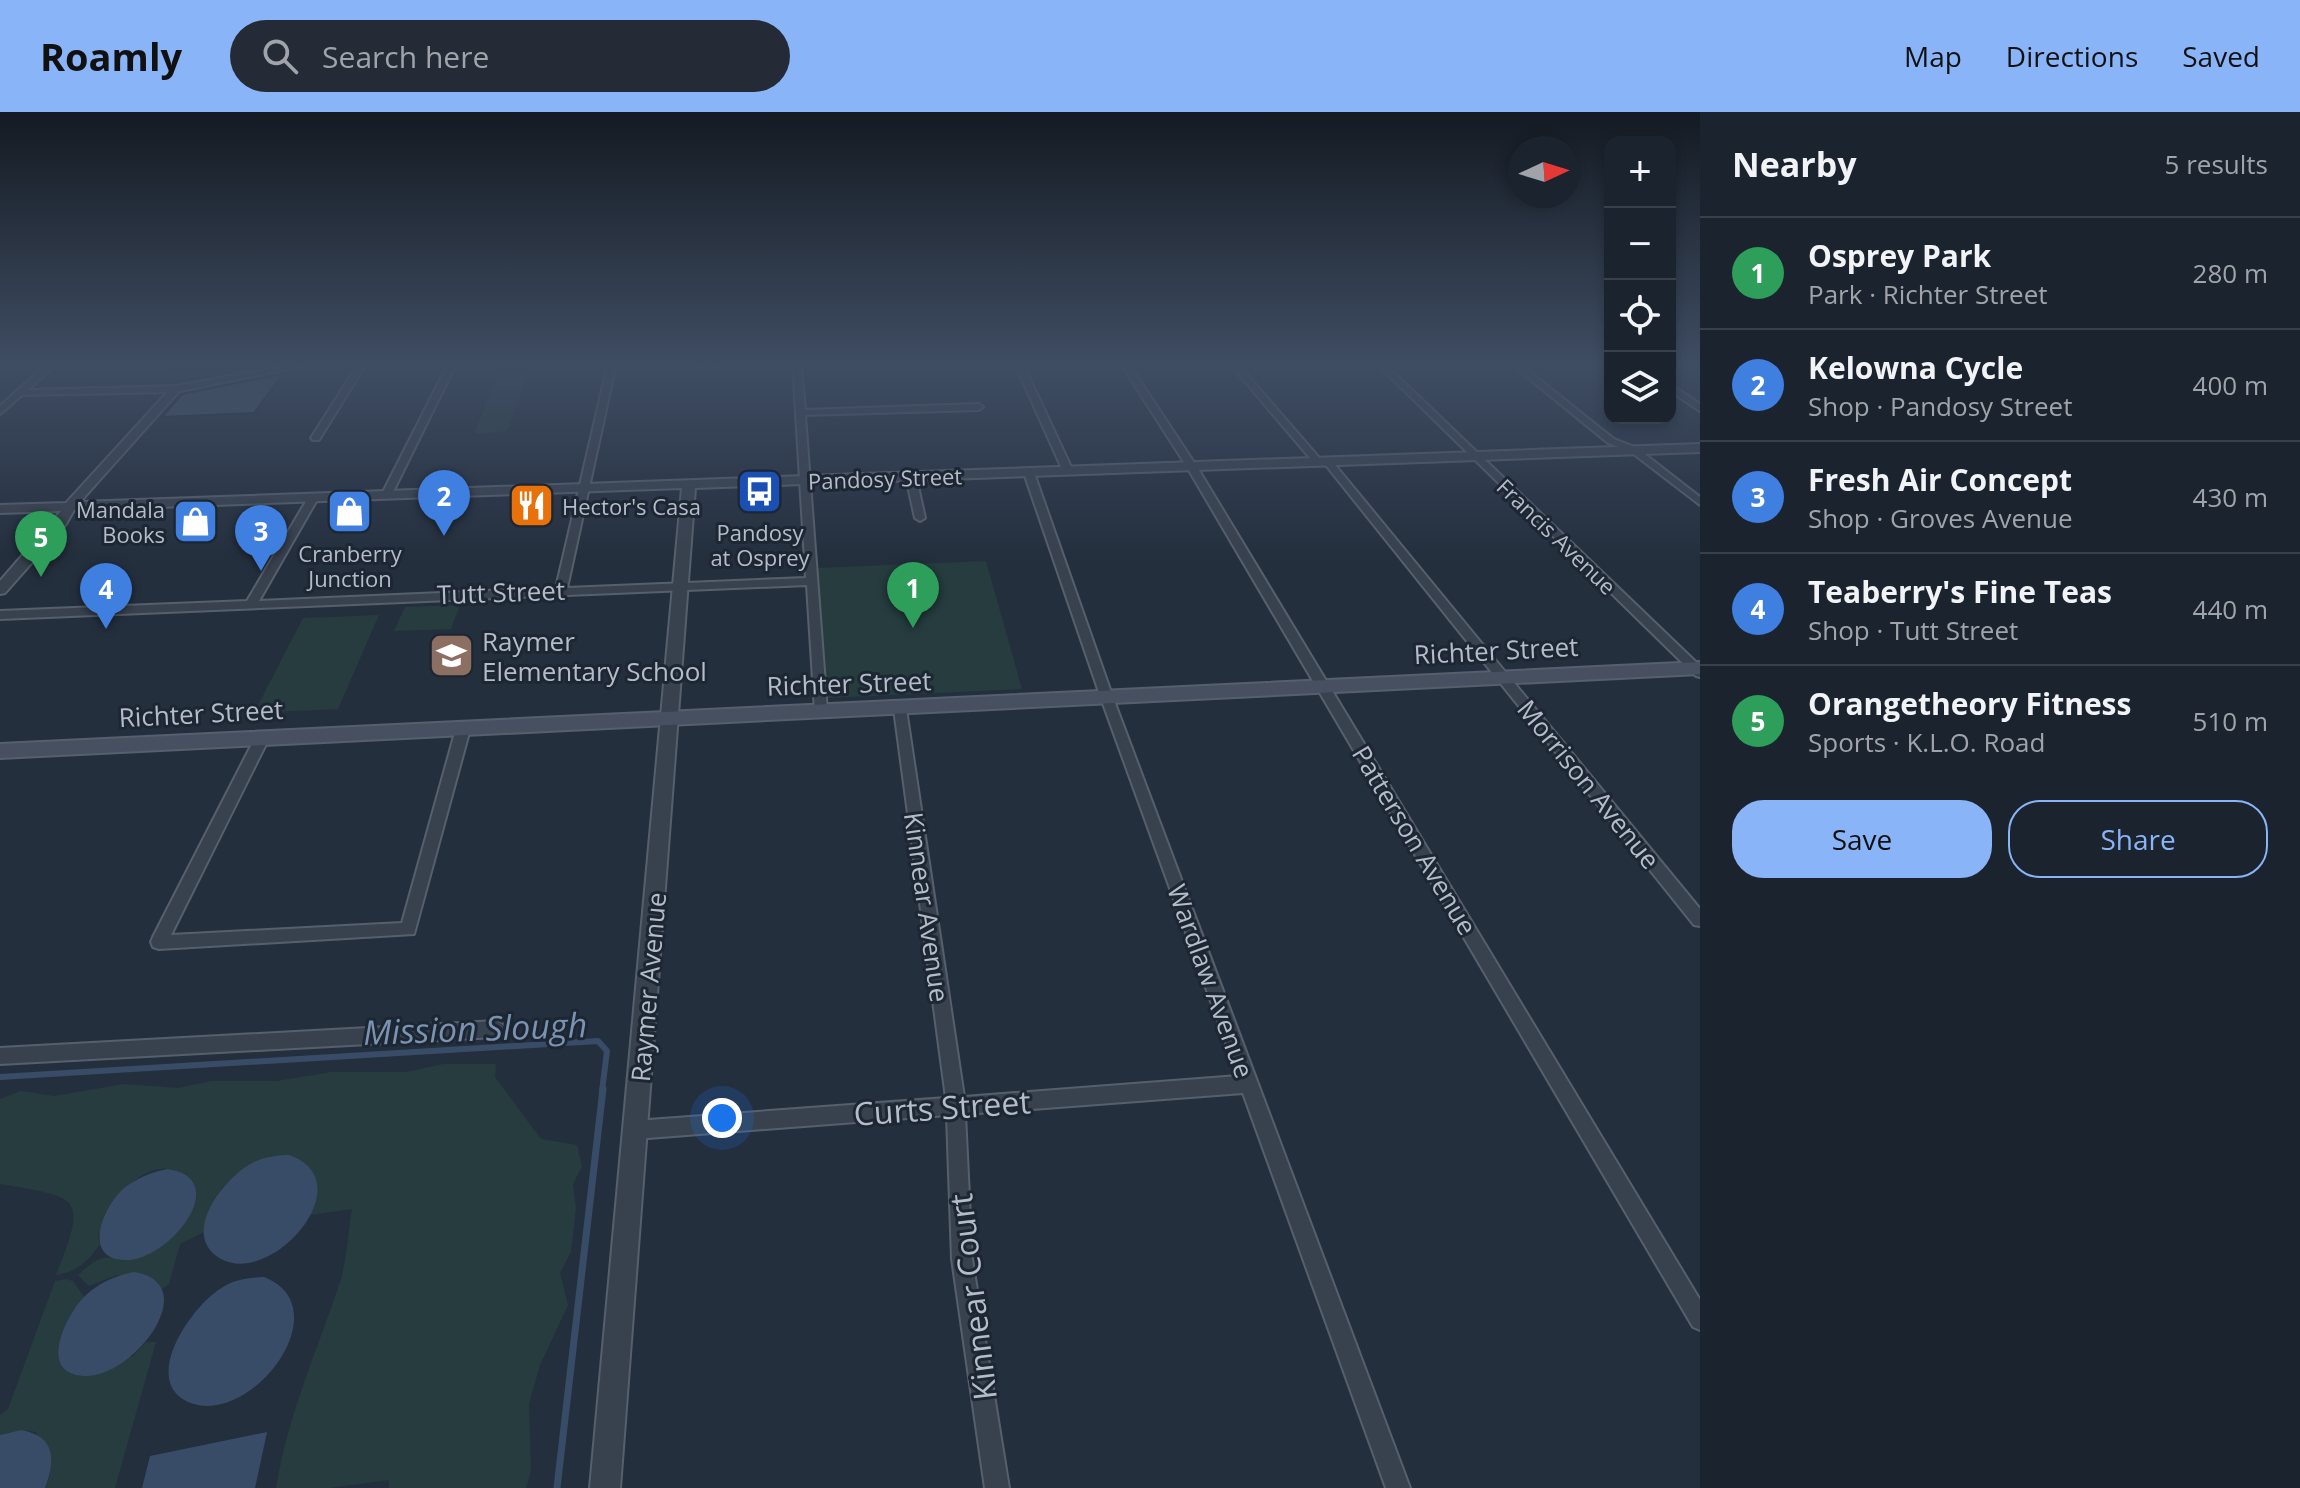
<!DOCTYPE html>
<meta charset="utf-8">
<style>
:root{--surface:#1b232e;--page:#242b36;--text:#f1f3f6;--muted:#a0a4aa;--line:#39404a;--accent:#8ab4f8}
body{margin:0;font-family:"Open Sans",sans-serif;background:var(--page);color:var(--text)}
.controls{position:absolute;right:24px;top:24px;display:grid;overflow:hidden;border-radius:16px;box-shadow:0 4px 12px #0003}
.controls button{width:72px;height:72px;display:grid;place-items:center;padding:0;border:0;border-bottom:2px solid var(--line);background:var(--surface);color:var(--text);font:40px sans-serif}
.compass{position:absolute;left:1508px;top:24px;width:72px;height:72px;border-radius:50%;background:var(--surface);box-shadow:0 4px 12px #0003;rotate:86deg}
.you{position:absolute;left:722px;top:1006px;width:28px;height:28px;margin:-20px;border:6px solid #fff;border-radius:50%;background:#1a73e8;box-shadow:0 0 0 12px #1a73e833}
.badge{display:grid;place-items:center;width:52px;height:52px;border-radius:50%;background:var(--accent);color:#fff;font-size:26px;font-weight:700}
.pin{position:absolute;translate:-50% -66px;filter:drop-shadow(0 2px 4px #0008)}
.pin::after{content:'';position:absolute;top:42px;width:28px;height:24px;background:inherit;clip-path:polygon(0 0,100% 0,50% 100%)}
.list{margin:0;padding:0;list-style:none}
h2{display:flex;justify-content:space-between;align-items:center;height:104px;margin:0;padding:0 32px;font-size:34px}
h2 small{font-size:26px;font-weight:400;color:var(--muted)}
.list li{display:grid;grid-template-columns:52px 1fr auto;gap:24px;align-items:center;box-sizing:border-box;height:112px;padding:0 32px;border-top:2px solid var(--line)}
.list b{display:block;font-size:30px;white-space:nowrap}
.list p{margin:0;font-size:26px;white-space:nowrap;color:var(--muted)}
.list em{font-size:26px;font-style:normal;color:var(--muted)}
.actions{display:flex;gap:16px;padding:24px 32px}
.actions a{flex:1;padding:18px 0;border:2px solid var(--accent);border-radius:32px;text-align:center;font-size:28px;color:var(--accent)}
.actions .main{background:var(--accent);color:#111}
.icon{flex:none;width:44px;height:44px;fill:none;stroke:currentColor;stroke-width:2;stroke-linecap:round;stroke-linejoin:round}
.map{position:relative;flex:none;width:1700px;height:1376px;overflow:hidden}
header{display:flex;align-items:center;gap:48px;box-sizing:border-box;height:112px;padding:0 40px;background:var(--accent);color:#111}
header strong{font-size:38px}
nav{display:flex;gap:44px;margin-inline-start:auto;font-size:28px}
.search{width:560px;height:72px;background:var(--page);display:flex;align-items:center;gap:20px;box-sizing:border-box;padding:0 28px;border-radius:44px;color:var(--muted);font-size:30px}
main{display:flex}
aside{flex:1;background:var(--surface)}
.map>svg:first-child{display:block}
.green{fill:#263c3f}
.water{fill:#394c67}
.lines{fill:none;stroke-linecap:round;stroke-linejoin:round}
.stream-far1{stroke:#394c67;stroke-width:6}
.stream{stroke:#394c67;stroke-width:7}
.building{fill:#455162;stroke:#1f2835;stroke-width:2}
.minor-casing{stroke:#565f6c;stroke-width:4}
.tertiary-casing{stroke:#565f6c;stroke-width:4}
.secondary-casing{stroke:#565f6c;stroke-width:4}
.minor{fill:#38414e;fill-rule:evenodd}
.tertiary{fill:#38414e;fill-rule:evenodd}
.secondary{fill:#465061;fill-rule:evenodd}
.labels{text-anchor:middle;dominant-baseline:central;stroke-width:6;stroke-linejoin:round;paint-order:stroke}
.far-street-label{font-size:22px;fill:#b4bcc9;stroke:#1d2633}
.far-poi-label{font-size:22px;fill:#b4bcc9;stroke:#1d2633}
.street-label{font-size:26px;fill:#b4bcc9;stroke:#1d2633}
.poi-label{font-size:26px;fill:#b4bcc9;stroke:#1d2633;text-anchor:start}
.near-street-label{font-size:32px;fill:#b4bcc9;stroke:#1d2633}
.near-water-label{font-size:34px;font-style:italic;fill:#7c92b1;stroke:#1d2633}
</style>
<header>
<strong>Roamly</strong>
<div class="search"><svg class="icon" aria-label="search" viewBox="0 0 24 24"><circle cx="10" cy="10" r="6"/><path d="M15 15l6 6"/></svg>Search here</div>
<nav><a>Map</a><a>Directions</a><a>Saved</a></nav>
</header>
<main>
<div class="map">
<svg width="1700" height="1376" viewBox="0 0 1700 1376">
<rect width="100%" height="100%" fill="#242f3e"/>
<!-- green -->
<path class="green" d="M 183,252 L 279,252 L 226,263 L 159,269 L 170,265 Z
M 503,252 L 531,252 L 507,319 L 479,322 L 475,320 Z
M 986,449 L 1022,577 L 827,586 L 816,456 Z
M 460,493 L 451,517 L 394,519 L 405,495 Z
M 379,503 L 338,597 L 254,601 L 303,506 Z
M 443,952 L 496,952 L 495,965 L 541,1027 L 577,1033 L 582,1054 L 573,1072 L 576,1096 L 571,1140 L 560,1161 L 568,1193 L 540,1253 L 529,1292 L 531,1359 L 526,1376 L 389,1376 L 389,1368 L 329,1376 L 276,1376 C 289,1299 316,1242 340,1170 C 347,1147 348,1121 352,1097 L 310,1103 L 315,1092 L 272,1044 C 236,1056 209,1081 204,1120 L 180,1132 L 169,1172 L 162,1177 L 158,1170 L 117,1163 L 89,1174 L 78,1163 C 93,1150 101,1141 121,1148 L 195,1090 C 195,1055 158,1047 135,1069 C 121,1083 110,1106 98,1123 L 100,1132 C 89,1149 76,1160 56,1163 C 88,1082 80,1086 0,1072 L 0,987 L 21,979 L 54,984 L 124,972 L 178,976 L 211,969 L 277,969 L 331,960 L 407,960 Z
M 66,1167 L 73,1169 L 84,1185 C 70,1201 62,1215 58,1236 L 132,1245 L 146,1230 L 156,1230 L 115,1376 L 45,1376 L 50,1363 L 36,1320 L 21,1318 L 0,1323 L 0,1303 L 8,1297 L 55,1169 Z"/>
<!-- water -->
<path class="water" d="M 289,1043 C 364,1069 273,1175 221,1147 C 178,1123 225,1064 254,1050 C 265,1045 277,1043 289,1043 Z
M 168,1057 C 234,1067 169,1150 124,1148 C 81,1146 104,1094 123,1077 C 137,1066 151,1060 168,1057 Z
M 134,1160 C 205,1171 134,1266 85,1264 C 36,1263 66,1202 85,1184 C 100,1170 115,1164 134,1160 Z
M 264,1165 C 340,1195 255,1310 194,1292 C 136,1274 191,1193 223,1175 C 236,1167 250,1166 264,1165 Z
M 21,1318 C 55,1324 56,1347 45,1376 L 0,1376 L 0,1323 Z
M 267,1320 L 255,1376 L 142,1376 L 150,1344 Z"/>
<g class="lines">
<!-- stream-far1 -->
<path class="stream-far1" d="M 0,965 L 598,929 L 607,939 L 602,979"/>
<!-- stream -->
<path class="stream" d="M 557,1376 L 603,977"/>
</g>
<!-- building -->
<path class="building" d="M 283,262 L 254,301 L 162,305 L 182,282 Z"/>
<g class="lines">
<defs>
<path id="minor" d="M 47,252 L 56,252 L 28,278 L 176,274 L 296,252 L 312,252 L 176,280 L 22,283 L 0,302 L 0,294 Z
M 358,252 L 366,252 L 319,328 L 313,328 L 311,326 Z
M 448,252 L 456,252 L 391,384 L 382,386 L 381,384 Z
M 608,252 L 616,252 L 567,476 L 806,466 L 793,252 L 801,252 L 805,298 L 979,292 L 983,295 L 979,298 L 805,303 L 827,599 L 826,602 L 816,602 L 815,599 L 807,473 L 0,507 L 0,499 L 247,489 L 308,386 L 313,383 L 318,386 L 259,489 L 556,476 Z
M 696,252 L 723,252 C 717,256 702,256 696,252 Z
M 1015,252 L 1023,252 L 1073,359 L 1071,361 L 1063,359 Z
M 1121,252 L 1129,252 L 1197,355 L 1700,1188 L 1700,1218 L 1693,1215 L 1187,355 Z
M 1230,252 L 1238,252 L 1321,348 L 1321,352 L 1315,352 Z
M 1377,252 L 1385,252 L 1700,554 L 1700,565 L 1696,564 Z
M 1511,252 L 1520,252 L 1614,327 L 1637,336 L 1700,385 L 1700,393 L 1631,340 L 1608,331 Z
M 1670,272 L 1700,292 L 1700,299 L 1670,279 Z
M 1328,347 L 1331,348 L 1700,797 L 1700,814 L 1694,813 L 1325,352 L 1325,348 Z
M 1029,358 L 1034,361 L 1113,586 L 1410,1376 L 1386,1376 L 1243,981 L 965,1002 L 972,1147 L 1009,1376 L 985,1376 L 952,1147 L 947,1003 L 635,1027 L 628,1024 L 626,1018 L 628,1012 L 635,1009 L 946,986 L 894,597 L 900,593 L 906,597 L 964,985 L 1238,964 L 1101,586 L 1024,361 Z
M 911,362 L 916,365 L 925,406 L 920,409 L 915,406 L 906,365 Z
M 463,612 L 470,617 L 414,822 L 159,837 L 153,835 L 151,830 L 153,825 L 255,626 L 262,621 L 269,626 L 171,823 L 402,811 L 456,617 Z
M 496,909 L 502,912 L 505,917 L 502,922 L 496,925 L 0,952 L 0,936 Z"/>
<path id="tertiary" d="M 172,275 L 181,277 L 80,390 L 1700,332 L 1700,340 L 695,376 L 620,1376 L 590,1376 L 682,376 L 74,398 L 66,412 L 5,481 L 0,482 L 0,469 L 61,399 L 0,401 L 0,393 L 66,391 Z"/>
<path id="secondary" d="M 1700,550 L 1700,562 L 0,646 L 0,632 Z"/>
</defs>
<!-- minor casing -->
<use href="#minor" class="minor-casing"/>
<!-- tertiary casing -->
<use href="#tertiary" class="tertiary-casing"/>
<!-- secondary casing -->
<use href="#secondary" class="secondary-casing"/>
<!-- minor -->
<use href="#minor" class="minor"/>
<!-- tertiary -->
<use href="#tertiary" class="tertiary"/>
<!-- secondary -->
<use href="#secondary" class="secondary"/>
</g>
<!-- sky -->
<linearGradient id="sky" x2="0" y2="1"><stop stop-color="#141a22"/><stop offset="0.57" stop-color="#3f4d63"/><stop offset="1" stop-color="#3f4d63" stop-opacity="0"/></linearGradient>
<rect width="1700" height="444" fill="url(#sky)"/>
<!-- icons -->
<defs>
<symbol id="bus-square" viewBox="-11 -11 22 22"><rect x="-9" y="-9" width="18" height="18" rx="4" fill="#1a4fb4" stroke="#1d2633"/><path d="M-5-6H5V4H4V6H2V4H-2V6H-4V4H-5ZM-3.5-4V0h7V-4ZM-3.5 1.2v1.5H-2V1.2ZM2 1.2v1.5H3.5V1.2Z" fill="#fff"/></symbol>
<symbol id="restaurant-square" viewBox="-11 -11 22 22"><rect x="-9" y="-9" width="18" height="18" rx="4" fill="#e8710a" stroke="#1d2633"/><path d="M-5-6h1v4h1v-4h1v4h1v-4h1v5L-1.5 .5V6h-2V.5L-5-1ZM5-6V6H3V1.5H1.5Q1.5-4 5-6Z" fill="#fff"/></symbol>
<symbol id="shop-square" viewBox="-11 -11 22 22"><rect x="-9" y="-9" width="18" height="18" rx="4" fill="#3f7fe0" stroke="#1d2633"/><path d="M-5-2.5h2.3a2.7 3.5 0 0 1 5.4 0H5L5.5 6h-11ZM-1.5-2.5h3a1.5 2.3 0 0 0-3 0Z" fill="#fff"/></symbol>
<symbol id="school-square" viewBox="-11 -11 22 22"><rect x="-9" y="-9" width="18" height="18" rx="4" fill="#8d6e63" stroke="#1d2633"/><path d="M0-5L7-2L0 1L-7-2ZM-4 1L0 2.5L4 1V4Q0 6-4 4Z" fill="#fff"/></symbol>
</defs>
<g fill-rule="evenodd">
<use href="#bus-square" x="734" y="354" width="51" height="51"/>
<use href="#restaurant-square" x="506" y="368" width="51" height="51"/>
<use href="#shop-square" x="324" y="374" width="51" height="51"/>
<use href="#shop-square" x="170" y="384" width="51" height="51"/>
<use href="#school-square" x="426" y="518" width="51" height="51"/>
</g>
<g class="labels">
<!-- far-street labels -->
<g class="far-street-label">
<text transform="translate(885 366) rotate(-2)">Pandosy Street</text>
<text transform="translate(1557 424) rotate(44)">Francis Avenue</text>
</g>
<!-- far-poi labels -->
<g class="far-poi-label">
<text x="562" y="394" text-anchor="start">Hector's Casa</text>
<text x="165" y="397" text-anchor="end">Mandala<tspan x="165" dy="25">Books</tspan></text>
<text x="760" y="420">Pandosy<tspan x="760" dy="25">at Osprey</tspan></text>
<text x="350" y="441">Cranberry<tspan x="350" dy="25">Junction</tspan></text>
</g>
<!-- street labels -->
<g class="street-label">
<text transform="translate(501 480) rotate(-2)">Tutt Street</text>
<text transform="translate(1496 538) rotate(-3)">Richter Street</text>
<text transform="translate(849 571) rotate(-2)">Richter Street</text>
<text transform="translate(201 601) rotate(-3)">Richter Street</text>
<text transform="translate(1589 672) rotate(51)">Morrison Avenue</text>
<text transform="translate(1415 728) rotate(59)">Patterson Avenue</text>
<text transform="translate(927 795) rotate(82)">Kinnear Avenue</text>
<text transform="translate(1211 869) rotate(70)">Wardlaw Avenue</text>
<text transform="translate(648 875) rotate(-85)">Raymer Avenue</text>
</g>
<!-- poi labels -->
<g class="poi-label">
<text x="482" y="529">Raymer<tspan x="482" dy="30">Elementary School</tspan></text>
</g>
<!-- near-street labels -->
<g class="near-street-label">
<text transform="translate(942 995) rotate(-4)">Curts Street</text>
<text transform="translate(972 1185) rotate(-97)">Kinnear Court</text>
</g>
<!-- near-water labels -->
<g class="near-water-label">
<text transform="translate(475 916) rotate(-2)">Mission Slough</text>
</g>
</g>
</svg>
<div class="controls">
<button>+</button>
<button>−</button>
<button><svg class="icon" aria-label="locate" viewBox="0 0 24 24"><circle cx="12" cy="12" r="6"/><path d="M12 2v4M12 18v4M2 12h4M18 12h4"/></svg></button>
<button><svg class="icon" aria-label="layers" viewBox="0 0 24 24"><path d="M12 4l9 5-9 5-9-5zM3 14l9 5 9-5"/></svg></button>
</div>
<svg class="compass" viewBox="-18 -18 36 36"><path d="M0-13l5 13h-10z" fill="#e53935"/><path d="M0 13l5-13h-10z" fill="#a0a4aa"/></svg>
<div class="you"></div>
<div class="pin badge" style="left:913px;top:516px;background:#2e9e5b">1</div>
<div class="pin badge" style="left:444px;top:424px;background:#3f7fe0">2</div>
<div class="pin badge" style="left:261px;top:459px;background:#3f7fe0">3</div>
<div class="pin badge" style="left:106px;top:517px;background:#3f7fe0">4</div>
<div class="pin badge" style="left:41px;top:465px;background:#2e9e5b">5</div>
</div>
<aside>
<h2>Nearby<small>5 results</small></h2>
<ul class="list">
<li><span class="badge" style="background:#2e9e5b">1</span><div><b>Osprey Park</b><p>Park · Richter Street</p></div><em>280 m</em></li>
<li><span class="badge" style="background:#3f7fe0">2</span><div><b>Kelowna Cycle</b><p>Shop · Pandosy Street</p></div><em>400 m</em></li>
<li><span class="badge" style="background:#3f7fe0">3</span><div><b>Fresh Air Concept</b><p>Shop · Groves Avenue</p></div><em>430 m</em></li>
<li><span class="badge" style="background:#3f7fe0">4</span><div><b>Teaberry's Fine Teas</b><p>Shop · Tutt Street</p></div><em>440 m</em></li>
<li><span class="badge" style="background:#2e9e5b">5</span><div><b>Orangetheory Fitness</b><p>Sports · K.L.O. Road</p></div><em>510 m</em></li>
</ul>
<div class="actions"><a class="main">Save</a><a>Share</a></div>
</aside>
</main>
